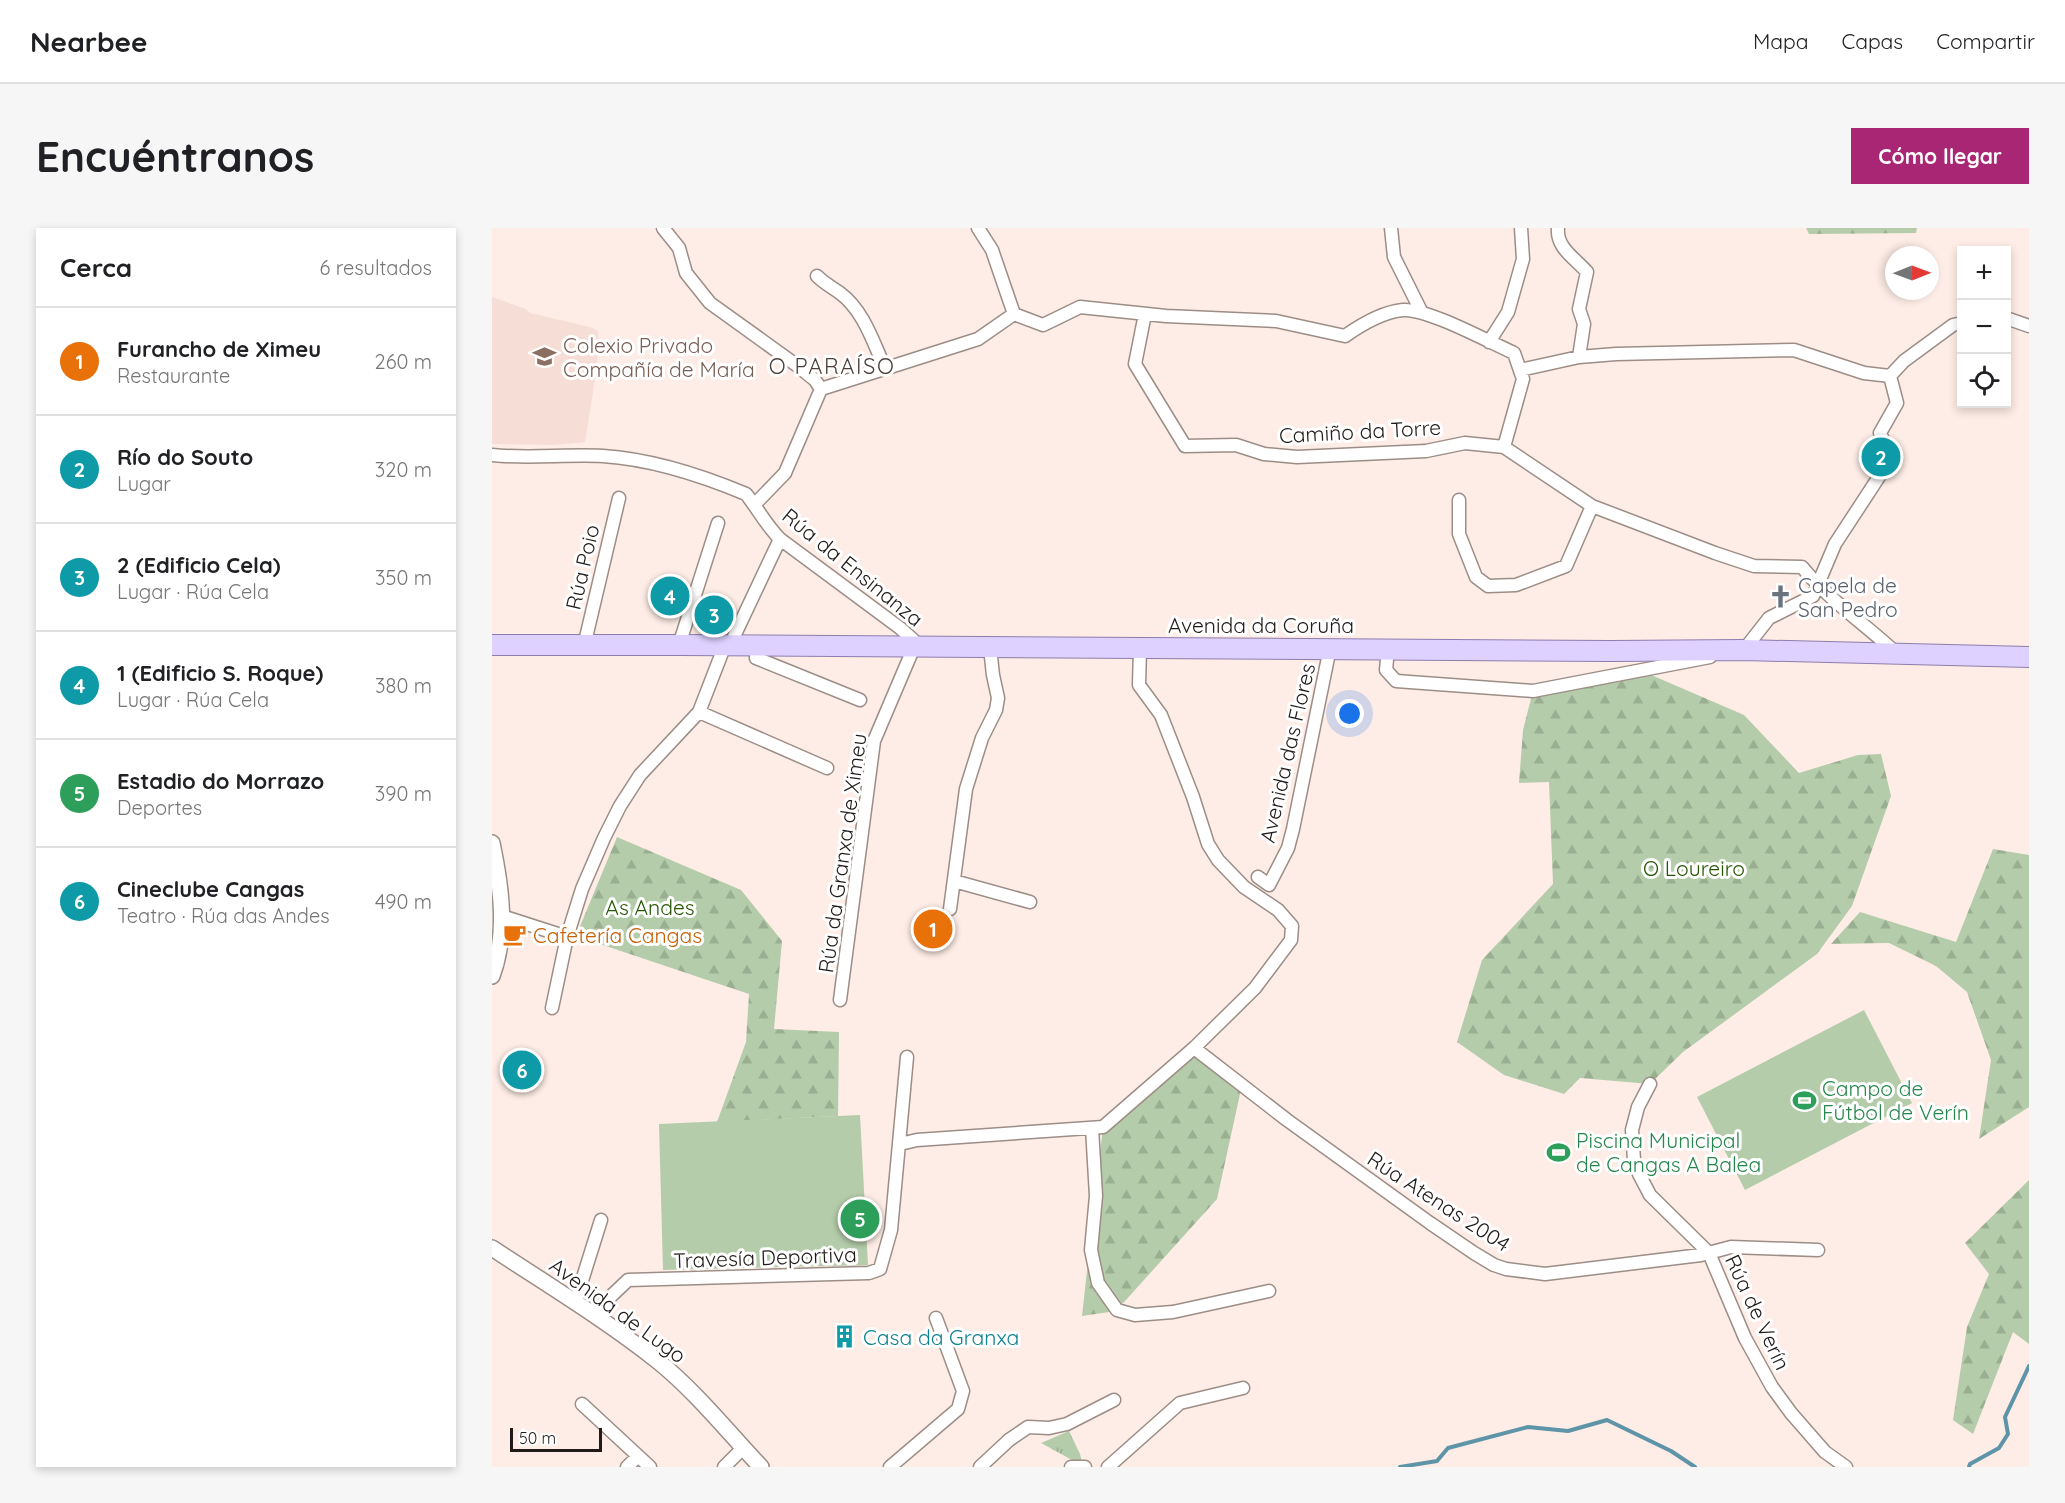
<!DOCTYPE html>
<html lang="es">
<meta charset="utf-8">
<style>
:root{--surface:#fff;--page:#f6f6f6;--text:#202124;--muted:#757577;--line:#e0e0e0;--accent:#a82674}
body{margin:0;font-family:Quicksand,sans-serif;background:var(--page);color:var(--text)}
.controls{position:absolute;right:18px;top:18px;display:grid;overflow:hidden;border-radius:0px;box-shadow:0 3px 9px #0003}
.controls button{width:54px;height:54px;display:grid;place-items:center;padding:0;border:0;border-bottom:2px solid var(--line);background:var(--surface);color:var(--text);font:30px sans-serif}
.compass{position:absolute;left:1393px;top:18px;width:54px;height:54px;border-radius:50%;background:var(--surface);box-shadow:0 3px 9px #0003;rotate:89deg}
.scale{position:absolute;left:18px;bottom:15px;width:92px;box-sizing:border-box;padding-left:6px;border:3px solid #201a18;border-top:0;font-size:16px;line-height:21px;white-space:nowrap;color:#201a18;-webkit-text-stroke:4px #fff;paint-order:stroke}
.you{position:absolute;left:858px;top:486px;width:21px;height:21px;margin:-15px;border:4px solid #fff;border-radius:50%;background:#1a73e8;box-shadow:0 0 0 9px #1a73e833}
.badge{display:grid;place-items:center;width:39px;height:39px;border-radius:50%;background:var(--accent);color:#fff;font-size:20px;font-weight:700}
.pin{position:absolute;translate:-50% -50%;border:3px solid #fff;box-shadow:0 2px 6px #0006}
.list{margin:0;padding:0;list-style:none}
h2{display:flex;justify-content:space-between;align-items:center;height:78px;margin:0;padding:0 24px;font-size:26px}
h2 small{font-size:20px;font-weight:400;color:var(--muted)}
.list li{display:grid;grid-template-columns:39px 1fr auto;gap:18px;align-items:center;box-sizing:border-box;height:108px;padding:0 24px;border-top:2px solid var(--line)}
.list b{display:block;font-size:22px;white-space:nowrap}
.list p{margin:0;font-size:20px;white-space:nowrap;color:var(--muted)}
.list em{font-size:20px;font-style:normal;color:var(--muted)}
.icon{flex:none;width:33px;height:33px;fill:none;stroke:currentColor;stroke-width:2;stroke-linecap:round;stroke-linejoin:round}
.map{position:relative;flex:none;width:1537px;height:1239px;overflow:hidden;border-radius:0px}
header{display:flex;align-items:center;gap:36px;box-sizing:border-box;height:84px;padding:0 30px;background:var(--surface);border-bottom:2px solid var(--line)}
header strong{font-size:28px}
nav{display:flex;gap:33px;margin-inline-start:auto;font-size:21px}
.intro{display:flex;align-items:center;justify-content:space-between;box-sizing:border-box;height:144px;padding:0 36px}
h1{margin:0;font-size:42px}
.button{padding:15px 27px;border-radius:0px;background:var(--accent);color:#fff;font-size:21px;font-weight:700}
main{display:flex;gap:36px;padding:0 36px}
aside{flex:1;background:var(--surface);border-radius:0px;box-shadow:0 3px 9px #0003}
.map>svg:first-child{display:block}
.education{fill:#f6ddd5}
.forest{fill:url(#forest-firs)}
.park{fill:url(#park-tufts)}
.garden{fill:#b4cca9}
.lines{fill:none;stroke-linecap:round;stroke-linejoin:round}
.stream{stroke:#5e94a7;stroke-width:4}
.minor-casing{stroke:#9c8d86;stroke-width:15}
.tertiary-casing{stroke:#9c8d86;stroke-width:18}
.primary-casing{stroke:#8d7dae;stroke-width:22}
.minor{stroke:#fff;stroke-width:12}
.tertiary{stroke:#fff;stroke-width:15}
.primary{stroke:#ded1ff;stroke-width:20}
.labels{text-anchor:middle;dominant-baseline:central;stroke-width:6;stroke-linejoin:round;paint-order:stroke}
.education-label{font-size:21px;fill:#785e54;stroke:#fff;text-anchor:start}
.street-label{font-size:21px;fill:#201a18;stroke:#fff}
.worship-label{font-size:21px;fill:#5b616d;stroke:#fff;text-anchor:start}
.park-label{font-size:21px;fill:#275603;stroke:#fff}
.food-label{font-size:21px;fill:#c56008;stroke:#fff;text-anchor:start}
.leisure-label{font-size:21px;fill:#27864d;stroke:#fff;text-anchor:start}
.culture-label{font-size:21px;fill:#0d838f;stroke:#fff;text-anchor:start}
.neighbourhood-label{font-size:22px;letter-spacing:1.5px;fill:#4c3f39;stroke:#fff}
</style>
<header>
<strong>Nearbee</strong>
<nav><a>Mapa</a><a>Capas</a><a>Compartir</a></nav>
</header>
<div class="intro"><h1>Encuéntranos</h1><a class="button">Cómo llegar</a></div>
<main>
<aside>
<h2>Cerca<small>6 resultados</small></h2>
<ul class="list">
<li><span class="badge" style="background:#e8710a">1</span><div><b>Furancho de Ximeu</b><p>Restaurante</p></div><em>260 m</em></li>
<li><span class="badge" style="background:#0f9aa8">2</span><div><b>Río do Souto</b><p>Lugar</p></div><em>320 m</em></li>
<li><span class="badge" style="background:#0f9aa8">3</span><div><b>2 (Edificio Cela)</b><p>Lugar · Rúa Cela</p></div><em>350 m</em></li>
<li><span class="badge" style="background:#0f9aa8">4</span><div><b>1 (Edificio S. Roque)</b><p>Lugar · Rúa Cela</p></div><em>380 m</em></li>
<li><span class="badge" style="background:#2e9e5b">5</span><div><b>Estadio do Morrazo</b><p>Deportes</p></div><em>390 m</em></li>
<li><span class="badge" style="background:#0f9aa8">6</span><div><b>Cineclube Cangas</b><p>Teatro · Rúa das Andes</p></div><em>490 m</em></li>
</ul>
</aside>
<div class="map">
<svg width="1537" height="1239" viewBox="0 0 1537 1239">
<defs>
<pattern id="forest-firs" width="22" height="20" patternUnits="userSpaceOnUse" patternTransform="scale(1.5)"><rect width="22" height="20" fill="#b4cca9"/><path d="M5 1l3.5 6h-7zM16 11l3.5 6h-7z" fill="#9aaf91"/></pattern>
<pattern id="park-tufts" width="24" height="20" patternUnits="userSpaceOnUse" patternTransform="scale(1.5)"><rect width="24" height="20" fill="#b4cca9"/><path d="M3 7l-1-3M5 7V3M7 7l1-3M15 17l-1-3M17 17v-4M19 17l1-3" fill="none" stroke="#9aaf91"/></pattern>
</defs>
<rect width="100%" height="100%" fill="#feede6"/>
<!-- education -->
<path class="education" d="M 0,69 L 34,81 L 38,85 L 98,99 L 106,103 L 107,114 L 104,145 L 93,214 L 63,217 L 0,216 Z"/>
<!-- forest -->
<path class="forest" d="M 1314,0 L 1425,0 L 1424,5 L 1317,6 Z
M 1150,443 L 1252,487 L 1307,545 L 1366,527 L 1389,526 L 1399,568 L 1360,678 L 1325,726 L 1191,824 L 1158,856 L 1088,850 L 1072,866 L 1012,847 L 965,814 L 990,732 L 1061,656 L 1057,554 L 1027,555 L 1031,502 L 1041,463 Z
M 125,609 L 249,662 L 290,713 L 282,801 L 347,804 L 346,888 L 225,894 L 254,814 L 257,766 L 84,708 Z
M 1501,621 L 1537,627 L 1537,879 L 1487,911 L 1499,832 L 1475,764 L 1444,738 L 1397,715 L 1339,716 L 1368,684 L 1464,714 Z
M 702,820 L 750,857 L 725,971 L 624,1083 L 590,1088 L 611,899 Z
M 1537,952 L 1537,1116 L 1521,1104 L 1481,1206 L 1461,1192 L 1475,1099 L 1497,1046 L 1473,1015 Z"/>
<!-- park -->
<path class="park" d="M 577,1203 L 588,1226 L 591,1238 L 549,1215 Z"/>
<!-- garden -->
<path class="garden" d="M 1372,782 L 1420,875 L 1253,962 L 1205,869 Z
M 368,887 L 376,1037 L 171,1042 L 167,896 Z"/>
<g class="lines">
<!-- stream -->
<path class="stream" d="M 908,1239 L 945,1233 L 956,1220 L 1036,1199 L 1076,1203 L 1115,1192 L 1179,1223 L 1203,1239
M 1477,1239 L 1478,1236 L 1507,1220 L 1516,1206 L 1513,1189 L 1537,1138"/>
<defs>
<path id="minor" d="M 171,0 L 187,20 L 194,45 L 218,75 L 307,139 L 323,152 L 329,161
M 486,0 L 500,22 L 522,86
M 899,0 L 902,29 L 929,83
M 1066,0 C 1064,20 1083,30 1095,44 L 1087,81 L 1092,96 L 1087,129
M 325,48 C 333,56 340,59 348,65 C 372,83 381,114 393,140
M 653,86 L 643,136 L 693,218 L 744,217 L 772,226 L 805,229 L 934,223 L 973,215 L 1012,219 L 1100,278 L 1223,325 L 1262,338 L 1310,339 C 1337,372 1373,396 1404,425
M 1514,90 L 1537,98
M 997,114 L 1016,84 L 1031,31 L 1029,0
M 1028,142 L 1087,129 L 1124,126 L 1302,122 L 1372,145 L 1398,148
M 1398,148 L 1412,133 L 1461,97 L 1470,95
M 329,161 L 486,111 L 522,86 L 551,97 L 588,79 L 674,88 L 784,93 L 853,108 C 870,96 890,84 911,82 C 935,80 997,114 1022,125 L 1031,151 L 1012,219
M 0,227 C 37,231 74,226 111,228 C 158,231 211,248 254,266 C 266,281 274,297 288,311 L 408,400 L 428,418
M 967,272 L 967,306 L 984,349 L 996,358 L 1024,357 L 1074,338 L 1100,278
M 263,276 L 293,245 L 329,161
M 187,417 L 226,295
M 238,417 L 288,311
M 264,417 L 264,430 L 368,472
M 92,418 L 127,270
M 896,421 L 894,442 L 904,453 L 1041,463 L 1218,429
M 1250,423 L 1252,422 L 1277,390 L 1321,368 L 1343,316 L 1394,238 L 1398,227 L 1388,205 L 1405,175 L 1398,148
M 207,484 L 335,540
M 766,649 L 777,657 L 796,620 L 801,601 L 838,420
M 462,653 L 538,674
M 458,681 L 474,561 L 490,510 L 504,482 L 506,470 L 501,447 L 498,420
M 10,688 L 75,709
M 348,772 L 382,513 L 422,419
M 60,780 L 75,709 L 90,661 L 112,610 L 128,578 L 148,547 L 207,484 L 233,417
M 702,820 L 795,892 L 938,995 L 982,1025 L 1002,1037 L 1014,1041 L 1053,1046 L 1209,1027 L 1239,1019 L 1326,1022
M 1158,856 L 1146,879 L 1140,902 L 1142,932 L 1147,946 L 1158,967 L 1217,1025 L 1253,1110 L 1280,1159 L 1299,1185 L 1333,1224 L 1354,1239
M 600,900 L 604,968 L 599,1022 L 606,1055 L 625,1082 L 643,1087 L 681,1084 L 777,1063
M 408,916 L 425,912 L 611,899 L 702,820 L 763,760 L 799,712 L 800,698 L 786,682 L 752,659 L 726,632 L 716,616 L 701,569 L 669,487 L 647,457 L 648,421
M 83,1075 L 109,992
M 105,1090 L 115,1072 L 136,1052 L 377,1045 L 388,1041 L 399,1002 L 415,829
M 90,1176 L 158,1239
M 135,1239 L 146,1228
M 232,1239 L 251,1220
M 398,1239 L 466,1181 L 471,1163 L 444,1090
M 488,1239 L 517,1212 L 536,1199 L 557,1200 L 575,1196 L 622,1172
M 579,1239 L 593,1239
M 616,1239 L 688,1175 L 751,1160"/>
<path id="tertiary" d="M 0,615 C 9,658 16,705 0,748
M 0,1020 C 56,1057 114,1092 167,1134 C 204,1164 236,1204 269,1239"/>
<path id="primary" d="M 0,417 L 187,417 L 1119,423 L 1252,422 L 1537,429"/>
</defs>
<!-- minor casing -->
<use href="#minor" class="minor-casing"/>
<!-- tertiary casing -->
<use href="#tertiary" class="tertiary-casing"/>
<!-- primary casing -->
<use href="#primary" class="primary-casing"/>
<!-- minor -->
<use href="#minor" class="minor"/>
<!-- tertiary -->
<use href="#tertiary" class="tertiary"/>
<!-- primary -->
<use href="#primary" class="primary"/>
</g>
<!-- icons -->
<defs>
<symbol id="school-bare" viewBox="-9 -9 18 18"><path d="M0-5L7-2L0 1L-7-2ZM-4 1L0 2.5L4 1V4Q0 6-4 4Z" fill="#8d6e63" stroke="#fff" stroke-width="2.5" paint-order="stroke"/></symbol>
<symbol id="church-bare" viewBox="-9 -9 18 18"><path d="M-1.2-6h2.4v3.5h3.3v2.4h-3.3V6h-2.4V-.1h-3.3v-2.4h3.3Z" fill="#6b7280" stroke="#fff" stroke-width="2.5" paint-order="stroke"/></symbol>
<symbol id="cafe-bare" viewBox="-9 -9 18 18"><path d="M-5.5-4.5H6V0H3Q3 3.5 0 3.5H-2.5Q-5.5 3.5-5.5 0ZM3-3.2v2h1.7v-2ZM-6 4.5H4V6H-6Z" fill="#e8710a" stroke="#fff" stroke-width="2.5" paint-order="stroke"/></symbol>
<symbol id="stadium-bare" viewBox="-9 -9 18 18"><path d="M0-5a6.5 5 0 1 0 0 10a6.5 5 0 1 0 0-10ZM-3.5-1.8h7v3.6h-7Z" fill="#2e9e5b" stroke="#fff" stroke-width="2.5" paint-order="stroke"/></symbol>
<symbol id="building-bare" viewBox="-9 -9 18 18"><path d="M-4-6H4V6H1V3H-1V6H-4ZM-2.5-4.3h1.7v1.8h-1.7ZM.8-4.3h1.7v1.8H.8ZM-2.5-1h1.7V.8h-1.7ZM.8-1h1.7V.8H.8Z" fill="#0f9aa8" stroke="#fff" stroke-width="2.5" paint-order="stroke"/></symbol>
</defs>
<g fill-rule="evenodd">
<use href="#school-bare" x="36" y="112" width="33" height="33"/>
<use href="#church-bare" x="1272" y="352" width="33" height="33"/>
<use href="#cafe-bare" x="6" y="690" width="33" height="33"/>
<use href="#stadium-bare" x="1296" y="856" width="33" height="33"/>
<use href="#stadium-bare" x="1050" y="908" width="33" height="33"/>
<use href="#building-bare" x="336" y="1092" width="33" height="33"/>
</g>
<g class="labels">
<!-- education labels -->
<g class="education-label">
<text x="71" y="117">Colexio Privado<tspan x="71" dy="24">Compañía de María</tspan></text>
</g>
<!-- street labels -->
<g class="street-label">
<text transform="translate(868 203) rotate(-3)">Camiño da Torre</text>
<text transform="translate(90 339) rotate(-77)">Rúa Poio</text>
<text transform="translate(361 339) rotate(39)">Rúa da Ensinanza</text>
<text x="769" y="397">Avenida da Coruña</text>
<text transform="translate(795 525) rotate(-77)">Avenida das Flores</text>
<text transform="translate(350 625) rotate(-82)">Rúa da Granxa de Ximeu</text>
<text transform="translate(947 973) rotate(33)">Rúa Atenas 2004</text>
<text transform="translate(273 1029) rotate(-2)">Travesía Deportiva</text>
<text transform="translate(126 1082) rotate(36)">Avenida de Lugo</text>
<text transform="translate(1266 1084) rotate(65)">Rúa de Verín</text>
</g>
<!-- worship labels -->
<g class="worship-label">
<text x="1306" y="357">Capela de<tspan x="1306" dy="24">San Pedro</tspan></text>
</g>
<!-- park labels -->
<g class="park-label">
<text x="1202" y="640">O Loureiro</text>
<text x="158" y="679">As Andes</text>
</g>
<!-- food labels -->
<g class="food-label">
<text x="41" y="707">Cafetería Cangas</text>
</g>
<!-- leisure labels -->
<g class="leisure-label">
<text x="1330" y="860">Campo de<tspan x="1330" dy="24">Fútbol de Verín</tspan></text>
<text x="1084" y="912">Piscina Municipal<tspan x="1084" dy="24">de Cangas A Balea</tspan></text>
</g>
<!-- culture labels -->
<g class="culture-label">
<text x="371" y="1109">Casa da Granxa</text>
</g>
<!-- neighbourhood labels -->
<g class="neighbourhood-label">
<text x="340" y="138">O PARAÍSO</text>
</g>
</g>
</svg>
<div class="controls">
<button>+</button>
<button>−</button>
<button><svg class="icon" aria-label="locate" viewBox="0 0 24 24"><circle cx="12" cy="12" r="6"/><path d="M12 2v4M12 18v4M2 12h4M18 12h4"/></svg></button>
</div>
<svg class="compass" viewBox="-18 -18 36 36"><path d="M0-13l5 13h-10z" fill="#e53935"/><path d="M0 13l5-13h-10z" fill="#757577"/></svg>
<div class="scale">50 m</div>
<div class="you"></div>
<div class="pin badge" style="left:441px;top:701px;background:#e8710a">1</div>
<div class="pin badge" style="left:1389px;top:229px;background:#0f9aa8">2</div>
<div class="pin badge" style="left:222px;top:387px;background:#0f9aa8">3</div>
<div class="pin badge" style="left:178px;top:368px;background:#0f9aa8">4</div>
<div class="pin badge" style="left:368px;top:991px;background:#2e9e5b">5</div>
<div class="pin badge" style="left:30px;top:842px;background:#0f9aa8">6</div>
</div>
</main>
